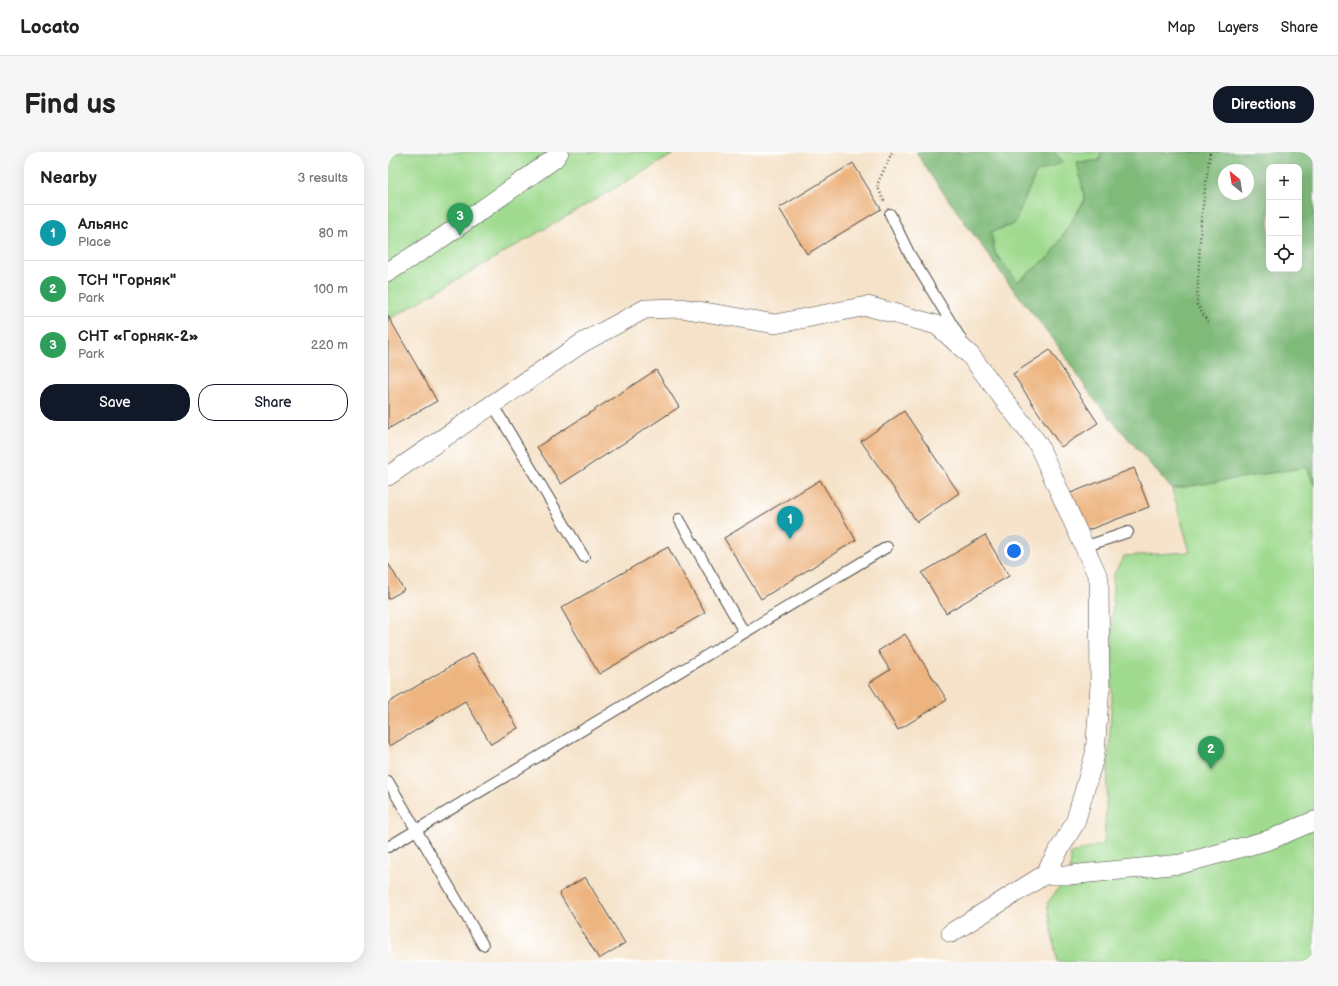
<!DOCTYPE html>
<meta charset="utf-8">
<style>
:root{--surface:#fff;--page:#f6f6f6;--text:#222;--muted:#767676;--line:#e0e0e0;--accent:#111827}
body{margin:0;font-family:"Balsamiq Sans",sans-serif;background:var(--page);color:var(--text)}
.controls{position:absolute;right:12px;top:12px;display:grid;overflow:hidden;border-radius:8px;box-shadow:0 4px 16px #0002}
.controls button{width:36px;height:36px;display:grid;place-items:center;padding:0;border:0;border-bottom:1px solid var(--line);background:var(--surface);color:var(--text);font:20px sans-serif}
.compass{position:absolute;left:830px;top:12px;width:36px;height:36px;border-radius:50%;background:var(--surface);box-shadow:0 4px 16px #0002;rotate:330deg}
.you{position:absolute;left:626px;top:399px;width:14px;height:14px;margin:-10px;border:3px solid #fff;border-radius:50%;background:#1a73e8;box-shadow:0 0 0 6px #1a73e833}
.badge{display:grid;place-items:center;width:26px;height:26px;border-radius:50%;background:var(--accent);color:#fff;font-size:13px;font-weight:700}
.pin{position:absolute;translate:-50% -33px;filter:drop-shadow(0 1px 2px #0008)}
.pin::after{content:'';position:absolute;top:21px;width:14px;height:12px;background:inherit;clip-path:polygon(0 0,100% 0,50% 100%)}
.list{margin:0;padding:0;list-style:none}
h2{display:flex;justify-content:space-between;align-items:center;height:52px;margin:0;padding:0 16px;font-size:17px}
h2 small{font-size:13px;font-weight:400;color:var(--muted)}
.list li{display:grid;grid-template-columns:26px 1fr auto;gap:12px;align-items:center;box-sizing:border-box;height:56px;padding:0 16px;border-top:1px solid var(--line)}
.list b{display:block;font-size:15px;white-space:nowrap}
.list p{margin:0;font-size:13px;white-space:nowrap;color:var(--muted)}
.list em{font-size:13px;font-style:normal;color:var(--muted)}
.actions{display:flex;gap:8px;padding:12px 16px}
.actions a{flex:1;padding:9px 0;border:1px solid var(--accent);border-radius:16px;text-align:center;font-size:14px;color:var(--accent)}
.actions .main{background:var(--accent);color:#fff}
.icon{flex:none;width:22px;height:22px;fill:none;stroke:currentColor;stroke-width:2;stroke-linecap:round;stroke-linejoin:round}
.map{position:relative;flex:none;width:926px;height:810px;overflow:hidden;border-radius:16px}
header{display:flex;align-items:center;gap:24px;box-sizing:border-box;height:56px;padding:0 20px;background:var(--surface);border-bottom:1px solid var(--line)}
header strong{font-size:19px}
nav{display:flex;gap:22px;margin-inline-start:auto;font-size:14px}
.intro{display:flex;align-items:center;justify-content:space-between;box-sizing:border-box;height:96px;padding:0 24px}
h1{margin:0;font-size:28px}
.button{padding:10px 18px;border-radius:16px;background:var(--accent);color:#fff;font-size:14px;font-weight:700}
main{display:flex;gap:24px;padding:0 24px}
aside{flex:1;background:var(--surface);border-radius:16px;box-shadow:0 4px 16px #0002}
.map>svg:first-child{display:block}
.green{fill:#9fda8e;stroke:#65825c}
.forest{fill:#7fba79;stroke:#557252;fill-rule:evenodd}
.building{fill:#edb47f}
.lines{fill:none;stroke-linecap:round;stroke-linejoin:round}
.lane-casing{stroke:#494643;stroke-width:12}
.street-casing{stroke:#494643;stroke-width:20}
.path{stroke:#494643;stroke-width:2.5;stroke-dasharray:1 3;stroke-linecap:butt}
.lane{stroke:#fff;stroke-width:10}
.street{stroke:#fff;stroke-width:19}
</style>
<header>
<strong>Locato</strong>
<nav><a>Map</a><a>Layers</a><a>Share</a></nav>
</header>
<div class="intro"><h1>Find us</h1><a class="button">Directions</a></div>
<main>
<aside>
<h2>Nearby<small>3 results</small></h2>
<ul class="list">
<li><span class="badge" style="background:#0f9aa8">1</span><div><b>Альянс</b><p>Place</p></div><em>80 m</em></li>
<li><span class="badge" style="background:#2e9e5b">2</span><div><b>ТСН &quot;Горняк&quot;</b><p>Park</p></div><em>100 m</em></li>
<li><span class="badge" style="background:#2e9e5b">3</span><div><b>СНТ «Горняк-2»</b><p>Park</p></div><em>220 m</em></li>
</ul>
<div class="actions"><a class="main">Save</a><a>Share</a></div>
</aside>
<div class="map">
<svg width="926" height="810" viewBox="0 0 926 810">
<rect width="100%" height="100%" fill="#fff"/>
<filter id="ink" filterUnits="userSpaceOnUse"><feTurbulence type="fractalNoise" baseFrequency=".025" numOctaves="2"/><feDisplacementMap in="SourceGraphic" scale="8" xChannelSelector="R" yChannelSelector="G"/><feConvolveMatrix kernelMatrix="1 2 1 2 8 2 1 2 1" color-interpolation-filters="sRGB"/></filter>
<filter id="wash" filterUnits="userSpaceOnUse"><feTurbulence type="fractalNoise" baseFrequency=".012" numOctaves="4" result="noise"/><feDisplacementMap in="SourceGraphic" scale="16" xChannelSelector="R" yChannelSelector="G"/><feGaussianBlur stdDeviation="0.9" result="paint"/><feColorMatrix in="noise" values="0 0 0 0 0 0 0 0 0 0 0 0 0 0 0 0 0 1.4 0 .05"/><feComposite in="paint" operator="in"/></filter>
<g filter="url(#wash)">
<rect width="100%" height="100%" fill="#f5e2c8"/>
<!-- green -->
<path class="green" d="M 0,0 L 289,0 L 0,168 Z
M 666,0 L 713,0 L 711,9 L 690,10 L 697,47 L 663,103 L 629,130 L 607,101 L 603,80 L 626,72 L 648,21 L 675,10 Z
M 919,315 L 926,333 L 926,810 L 669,810 L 659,751 L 682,723 L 683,701 L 716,692 L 724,542 L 725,424 L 736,404 L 802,400 L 784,337 Z"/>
<!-- forest -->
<path class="forest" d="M 528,0 L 666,0 L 675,10 L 648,21 L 626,72 L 603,80 L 607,101 L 630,130 L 663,103 L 697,48 L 689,10 L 711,9 L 713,0 L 926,0 L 926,333 L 919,315 L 784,337 L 705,246 L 666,188 L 622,133 L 542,22 ZM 881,15 L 911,15 L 911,117 L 881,117 ZM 836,18 L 860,18 L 860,42 L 836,42 Z"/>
<g id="blocks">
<!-- building -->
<path class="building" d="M 465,11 L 493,57 L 419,102 L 391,56 Z
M 0,164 L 49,249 L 0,277 Z
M 662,198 L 710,271 L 673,295 L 625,222 Z
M 268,218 L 291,255 L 173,332 L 149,295 Z
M 516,259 L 571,341 L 529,370 L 473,289 Z
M 746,316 L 761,355 L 695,380 L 680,342 Z
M 432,328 L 468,388 L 373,447 L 336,386 Z
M 597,383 L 621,424 L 558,461 L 534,421 Z
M 280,395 L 317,461 L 211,522 L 173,456 Z
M 0,411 L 16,438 L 0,447 Z
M 517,482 L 559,548 L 510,578 L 481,531 L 502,518 L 490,499 Z
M 85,501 L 130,576 L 103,592 L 77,549 L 2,594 L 0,591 L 0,551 Z
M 197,725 L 237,791 L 211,807 L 171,741 Z"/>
</g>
</g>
<g filter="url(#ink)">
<use href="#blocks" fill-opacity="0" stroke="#494643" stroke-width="1"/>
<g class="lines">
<defs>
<path id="lane" d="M 502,62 L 521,101 L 573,187
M 105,253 L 196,405
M 291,367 L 356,480
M 696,395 L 740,380
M 0,629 L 95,793
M 0,695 L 499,395"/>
<path id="street" d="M 0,120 L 55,85 L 166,7 L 171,0
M 0,324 L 194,191 L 257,157 L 293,156 L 387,172 L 479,154 L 549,173 L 582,203 L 650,292 L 711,427 L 712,533 L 707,602 L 687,671 L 656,723 L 563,781
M 656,723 L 682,723 L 793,712 L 881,688 L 926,669"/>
</defs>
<!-- lane casing -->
<use href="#lane" class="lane-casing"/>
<!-- street casing -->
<use href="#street" class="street-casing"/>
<!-- path -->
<path class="path" d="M 496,49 L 489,33 L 504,0
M 820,170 L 809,153 L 813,68 L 822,0"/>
<!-- lane -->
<use href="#lane" class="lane"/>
<!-- street -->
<use href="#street" class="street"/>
</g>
</g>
</svg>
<div class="controls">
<button>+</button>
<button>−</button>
<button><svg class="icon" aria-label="locate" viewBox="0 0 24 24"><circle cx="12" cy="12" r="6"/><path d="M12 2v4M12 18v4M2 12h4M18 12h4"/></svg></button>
</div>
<svg class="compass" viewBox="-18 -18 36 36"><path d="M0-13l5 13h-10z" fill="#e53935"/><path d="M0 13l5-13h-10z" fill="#767676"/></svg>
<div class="you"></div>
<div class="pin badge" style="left:402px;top:387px;background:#0f9aa8">1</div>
<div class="pin badge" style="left:823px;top:617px;background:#2e9e5b">2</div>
<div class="pin badge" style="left:72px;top:84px;background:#2e9e5b">3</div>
</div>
</main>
